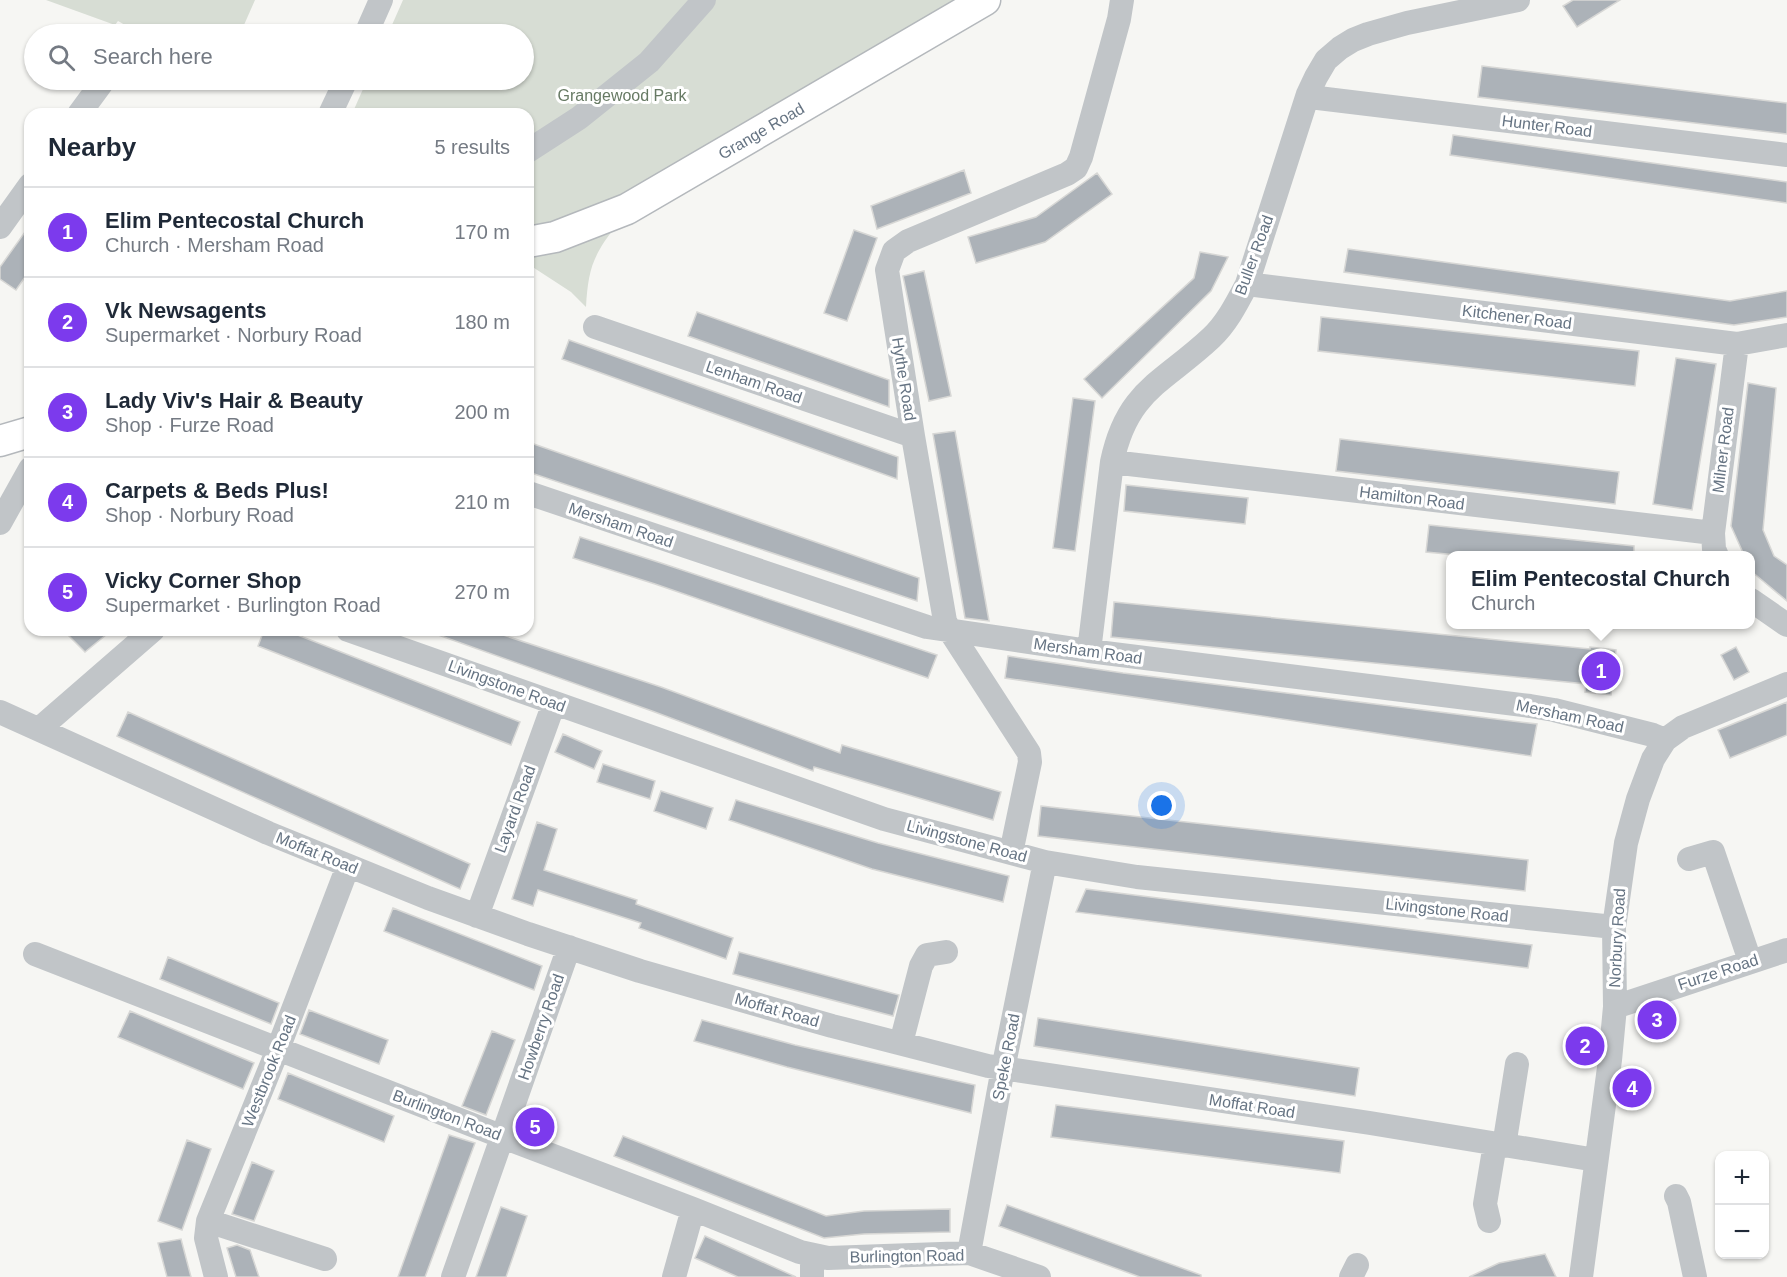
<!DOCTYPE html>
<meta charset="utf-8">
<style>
:root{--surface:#fff;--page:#f6f6f7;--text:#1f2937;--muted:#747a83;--line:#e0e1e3;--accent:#7c3aed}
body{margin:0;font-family:Helvetica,sans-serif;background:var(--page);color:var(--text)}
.controls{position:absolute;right:18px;bottom:18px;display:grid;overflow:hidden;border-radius:12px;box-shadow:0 2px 4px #0004}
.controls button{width:54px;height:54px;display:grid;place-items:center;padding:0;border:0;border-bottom:2px solid var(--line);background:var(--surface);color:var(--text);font:30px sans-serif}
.you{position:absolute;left:1162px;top:806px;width:21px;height:21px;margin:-15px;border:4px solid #fff;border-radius:50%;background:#1a73e8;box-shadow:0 0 0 9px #1a73e833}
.badge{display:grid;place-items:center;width:39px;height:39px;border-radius:50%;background:var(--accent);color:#fff;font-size:20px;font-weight:700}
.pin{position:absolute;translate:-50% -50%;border:3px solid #fff;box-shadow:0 2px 6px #0006}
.popup{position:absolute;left:1446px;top:551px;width:309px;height:78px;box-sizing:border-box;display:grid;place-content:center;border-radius:12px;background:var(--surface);filter:drop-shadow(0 2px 4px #0005);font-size:20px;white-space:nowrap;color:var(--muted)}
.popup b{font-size:22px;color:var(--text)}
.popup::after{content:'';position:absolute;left:50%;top:100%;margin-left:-12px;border:12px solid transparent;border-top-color:var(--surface)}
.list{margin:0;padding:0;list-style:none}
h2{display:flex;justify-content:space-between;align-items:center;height:78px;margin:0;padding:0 24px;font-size:26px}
h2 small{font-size:20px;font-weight:400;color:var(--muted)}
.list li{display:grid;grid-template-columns:39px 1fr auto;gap:18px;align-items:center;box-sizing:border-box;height:90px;padding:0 24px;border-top:2px solid var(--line)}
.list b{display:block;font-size:22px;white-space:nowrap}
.list p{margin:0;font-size:20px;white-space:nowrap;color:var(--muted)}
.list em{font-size:20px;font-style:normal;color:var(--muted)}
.icon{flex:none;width:33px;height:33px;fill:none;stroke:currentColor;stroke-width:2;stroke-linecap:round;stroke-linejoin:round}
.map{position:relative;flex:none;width:1787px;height:1277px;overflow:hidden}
.search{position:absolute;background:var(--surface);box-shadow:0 2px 4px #0004;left:24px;top:24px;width:510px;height:66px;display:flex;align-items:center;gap:15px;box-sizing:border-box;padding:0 21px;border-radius:33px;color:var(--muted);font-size:22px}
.panel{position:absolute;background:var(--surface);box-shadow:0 2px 4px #0004;left:24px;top:108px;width:510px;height:528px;border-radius:18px}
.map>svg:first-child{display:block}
.green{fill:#d7ddd4}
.building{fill:#acb2b8;stroke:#d7d7d5;stroke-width:1.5}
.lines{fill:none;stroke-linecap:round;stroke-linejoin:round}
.major-casing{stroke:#b4b8bc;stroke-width:33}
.minor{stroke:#c1c5c8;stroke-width:24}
.major{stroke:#fff;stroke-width:30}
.labels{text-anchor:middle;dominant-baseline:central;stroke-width:6;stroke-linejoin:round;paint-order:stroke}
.park-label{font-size:16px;fill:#677a64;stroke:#fff}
.street-label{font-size:16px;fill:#667483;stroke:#fff}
</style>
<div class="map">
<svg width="1787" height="1277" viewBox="0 0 1787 1277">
<rect width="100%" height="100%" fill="#f6f6f3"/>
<!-- green -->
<path class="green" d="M 46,0 L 255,0 L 240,34 L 141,34 L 118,21 L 115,25 Z
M 403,0 L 963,0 L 624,194 L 528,230 L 528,114 L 352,114 L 367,80 L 524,80 L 524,34 L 388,34 Z
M 613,230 C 592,257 588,272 586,307 L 571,292 L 528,264 L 528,250 Z"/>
<!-- building -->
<path class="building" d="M 1573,0 L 1620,0 L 1577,27 L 1563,6 Z
M 1482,66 L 1787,103 L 1787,134 L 1478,97 Z
M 1453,135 L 1787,182 L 1787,203 L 1450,155 Z
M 964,170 L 971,193 L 877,229 L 871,206 Z
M 1097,173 L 1112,194 L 1045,242 L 976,263 L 968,237 L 1036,217 Z
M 30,225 L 30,270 L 16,290 L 0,279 L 0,267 Z
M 854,230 L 877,238 L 847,321 L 824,313 Z
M 1348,249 L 1730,301 L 1787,291 L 1787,317 L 1734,325 L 1344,272 Z
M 1200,252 L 1228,257 L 1211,291 L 1102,398 L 1084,379 L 1194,278 Z
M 924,271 L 951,396 L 929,401 L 903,276 Z
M 697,312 L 889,380 L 889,407 L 688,336 Z
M 1321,317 L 1639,351 L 1635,386 L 1318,351 Z
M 569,340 L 898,457 L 897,479 L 562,359 Z
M 1676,358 L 1716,364 L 1692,510 L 1653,504 Z
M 1748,383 L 1776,388 L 1763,530 L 1774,556 L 1787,565 L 1787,601 L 1751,571 L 1751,555 L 1744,555 L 1731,526 Z
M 1073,398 L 1095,401 L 1075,551 L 1053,548 Z
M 955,431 L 989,621 L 965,618 L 933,434 Z
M 1340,439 L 1619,472 L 1615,504 L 1336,471 Z
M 528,442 L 919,578 L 917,601 L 528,472 Z
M 1126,485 L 1248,498 L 1245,524 L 1124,511 Z
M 1429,525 L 1634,546 L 1634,555 L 1457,555 L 1426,552 Z
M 580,537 L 661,563 L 937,655 L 928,678 L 655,584 L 573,558 Z
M 1114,602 L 1590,649 L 1590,647 L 1616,650 L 1611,695 L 1585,692 L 1586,684 L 1111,637 Z
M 63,630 L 112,630 L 85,652 Z
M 264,630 L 285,630 L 520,722 L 511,745 L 258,646 Z
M 431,630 L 488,630 L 661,687 L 840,753 L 842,745 L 1001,792 L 993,820 L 814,767 L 813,771 L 652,711 L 430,632 Z
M 1736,647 L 1749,672 L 1734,680 L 1721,655 Z
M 1008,656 L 1123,673 L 1537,724 L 1531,756 L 1005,678 Z
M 1787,702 L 1787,735 L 1730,758 L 1718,730 Z
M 128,712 L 470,864 L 460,889 L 117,736 Z
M 563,734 L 602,751 L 594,769 L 555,752 Z
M 603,764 L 655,781 L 650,799 L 597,782 Z
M 661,791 L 713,808 L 706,829 L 654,811 Z
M 736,800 L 878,843 L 1009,876 L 1003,902 L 872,869 L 729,820 Z
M 1041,806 L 1528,860 L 1525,891 L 1038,836 Z
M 537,822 L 557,829 L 544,870 L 637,900 L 636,904 L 733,938 L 726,959 L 639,928 L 641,923 L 538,890 L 533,906 L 512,899 Z
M 1086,889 L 1532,945 L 1528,968 L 1076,912 Z
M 393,908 L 542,966 L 534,990 L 384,931 Z
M 739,952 L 899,995 L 893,1016 L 733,974 Z
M 168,957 L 279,1003 L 271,1024 L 160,979 Z
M 309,1010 L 388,1040 L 379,1064 L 300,1034 Z
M 130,1011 L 254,1063 L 243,1089 L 118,1037 Z
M 1038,1018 L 1359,1068 L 1355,1096 L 1034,1046 Z
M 702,1020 L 795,1045 L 975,1085 L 971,1113 L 787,1067 L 694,1041 Z
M 492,1031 L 515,1040 L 486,1115 L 462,1106 Z
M 288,1073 L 394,1116 L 384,1142 L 278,1099 Z
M 1056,1105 L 1344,1141 L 1340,1173 L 1051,1137 Z
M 449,1135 L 475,1143 L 425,1277 L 398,1277 Z
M 623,1136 L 826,1216 L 864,1211 L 950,1209 L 950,1232 L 864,1234 L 824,1238 L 614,1156 Z
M 187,1140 L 211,1149 L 182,1230 L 158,1221 Z
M 252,1162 L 274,1171 L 254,1221 L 232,1214 Z
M 1007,1205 L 1201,1275 L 1201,1277 L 1140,1277 L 999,1226 Z
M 501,1207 L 527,1216 L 506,1277 L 476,1277 Z
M 705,1236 L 796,1277 L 738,1277 L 695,1258 Z
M 181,1239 L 191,1277 L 167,1277 L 158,1243 Z
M 237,1245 L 250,1250 L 259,1277 L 236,1277 L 227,1248 Z
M 1545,1254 L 1556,1277 L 1469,1277 L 1499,1263 Z"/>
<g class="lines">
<defs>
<g id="major">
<path id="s1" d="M 528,242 L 555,237 L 627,209 L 985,0"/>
<path d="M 0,441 L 30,432"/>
</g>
</defs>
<!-- major casing -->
<use href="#major" class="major-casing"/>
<!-- minor -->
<path class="minor" d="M 366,34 L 381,0
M 1308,94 L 1318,98 L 1787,155
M 79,114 L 104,80
M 330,114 L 346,80
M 528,151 L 579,118 L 649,62 L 704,0
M 0,227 L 30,185
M 1247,284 L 1737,344 L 1787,335
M 595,327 L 913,436
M 1112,462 L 1713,533
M 528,493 L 927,627 L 1089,651 L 1530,706 L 1554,710 L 1653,735 L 1665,740
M 0,523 L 30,469
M 1717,556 L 1714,549 L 1713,533 L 1737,344
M 1751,600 L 1787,625
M 348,630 L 884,819 L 1045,862 L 1137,877 L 1614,927
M 1089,651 L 1112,462 C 1127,390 1163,383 1211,338 C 1227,323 1237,303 1247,284 L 1308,94 L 1316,77 L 1326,60 L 1340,48 L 1353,40 L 1368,34 L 1407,23 L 1518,0
M 0,712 L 268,833 L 428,898 L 528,934 L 640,971 L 832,1026 L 988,1066 L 1370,1123 L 1596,1160
M 39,729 L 153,630
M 1011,853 L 1030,762 L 1029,753 L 950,631 L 945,621 L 913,436 L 887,270 L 894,251 L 908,241 L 1067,174 L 1076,168 L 1081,157 L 1119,19 L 1122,0
M 1689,859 L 1713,852 L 1750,961
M 477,916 L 554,703
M 35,954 L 503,1137 L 693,1209 L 800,1252 L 828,1258 L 969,1253 L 1039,1277
M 1615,1007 L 1787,950
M 901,1043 L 921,966 L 927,955 L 946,952
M 1504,1146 L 1517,1064
M 1676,1196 L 1679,1202 L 1695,1277
M 208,1221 L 325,1259
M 1489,1221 L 1485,1204 L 1495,1144
M 969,1253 L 1001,1079 L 1045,862
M 216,1277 L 206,1238 L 208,1221 L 278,1049 L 348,866
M 453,1277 L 569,947
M 674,1277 L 693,1209
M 812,1277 L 812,1256
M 1351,1277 L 1357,1265
M 1581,1277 L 1610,1060 L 1615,1007 L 1614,927 L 1626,843 L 1638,799 L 1653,759 L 1665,740 L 1683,727 L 1787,684"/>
<!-- major -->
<use href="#major" class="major"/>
</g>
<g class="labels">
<!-- park labels -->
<g class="park-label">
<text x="622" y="95">Grangewood Park</text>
</g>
<!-- street labels -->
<g class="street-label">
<text transform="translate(1547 126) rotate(7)">Hunter Road</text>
<text stroke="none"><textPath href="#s1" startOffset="260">Grange Road</textPath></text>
<text transform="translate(1254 255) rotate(-70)">Buller Road</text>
<text transform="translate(1517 317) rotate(7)">Kitchener Road</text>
<text transform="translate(904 379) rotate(81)">Hythe Road</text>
<text transform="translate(754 382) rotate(19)">Lenham Road</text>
<text transform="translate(1723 450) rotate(-83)">Milner Road</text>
<text transform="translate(1412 498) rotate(7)">Hamilton Road</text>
<text transform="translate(621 525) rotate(19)">Mersham Road</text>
<text transform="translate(1088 651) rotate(8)">Mersham Road</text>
<text transform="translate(507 686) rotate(20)">Livingstone Road</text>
<text transform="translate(1570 716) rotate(12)">Mersham Road</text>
<text transform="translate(515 809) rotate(-70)">Layard Road</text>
<text transform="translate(967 841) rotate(15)">Livingstone Road</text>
<text transform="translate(317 853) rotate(22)">Moffat Road</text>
<text transform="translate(1447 910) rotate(6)">Livingstone Road</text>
<text transform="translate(1617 938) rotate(-87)">Norbury Road</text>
<text transform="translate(1718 972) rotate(-18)">Furze Road</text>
<text transform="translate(777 1010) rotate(16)">Moffat Road</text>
<text transform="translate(541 1027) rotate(-71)">Howberry Road</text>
<text transform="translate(1006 1057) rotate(-79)">Speke Road</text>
<text transform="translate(269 1071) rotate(-68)">Westbrook Road</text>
<text transform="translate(1252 1106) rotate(9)">Moffat Road</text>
<text transform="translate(447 1115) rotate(21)">Burlington Road</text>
<text transform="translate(907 1256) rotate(-1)">Burlington Road</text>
</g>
</g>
</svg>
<div class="controls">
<button>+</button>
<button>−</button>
</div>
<div class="you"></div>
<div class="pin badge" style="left:1601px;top:671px">1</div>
<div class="popup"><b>Elim Pentecostal Church</b>Church</div>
<div class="pin badge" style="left:1585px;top:1046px">2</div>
<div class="pin badge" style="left:1657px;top:1020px">3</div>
<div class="pin badge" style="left:1632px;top:1088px">4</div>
<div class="pin badge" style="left:535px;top:1127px">5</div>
<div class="search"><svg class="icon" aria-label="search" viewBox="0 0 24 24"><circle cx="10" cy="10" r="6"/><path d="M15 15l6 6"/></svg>Search here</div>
<section class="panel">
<h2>Nearby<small>5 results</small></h2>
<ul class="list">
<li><span class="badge">1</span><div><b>Elim Pentecostal Church</b><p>Church · Mersham Road</p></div><em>170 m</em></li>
<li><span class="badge">2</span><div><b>Vk Newsagents</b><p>Supermarket · Norbury Road</p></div><em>180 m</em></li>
<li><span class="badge">3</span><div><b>Lady Viv's Hair &amp; Beauty</b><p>Shop · Furze Road</p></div><em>200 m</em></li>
<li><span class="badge">4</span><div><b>Carpets &amp; Beds Plus!</b><p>Shop · Norbury Road</p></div><em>210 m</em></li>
<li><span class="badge">5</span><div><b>Vicky Corner Shop</b><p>Supermarket · Burlington Road</p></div><em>270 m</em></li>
</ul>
</section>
</div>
